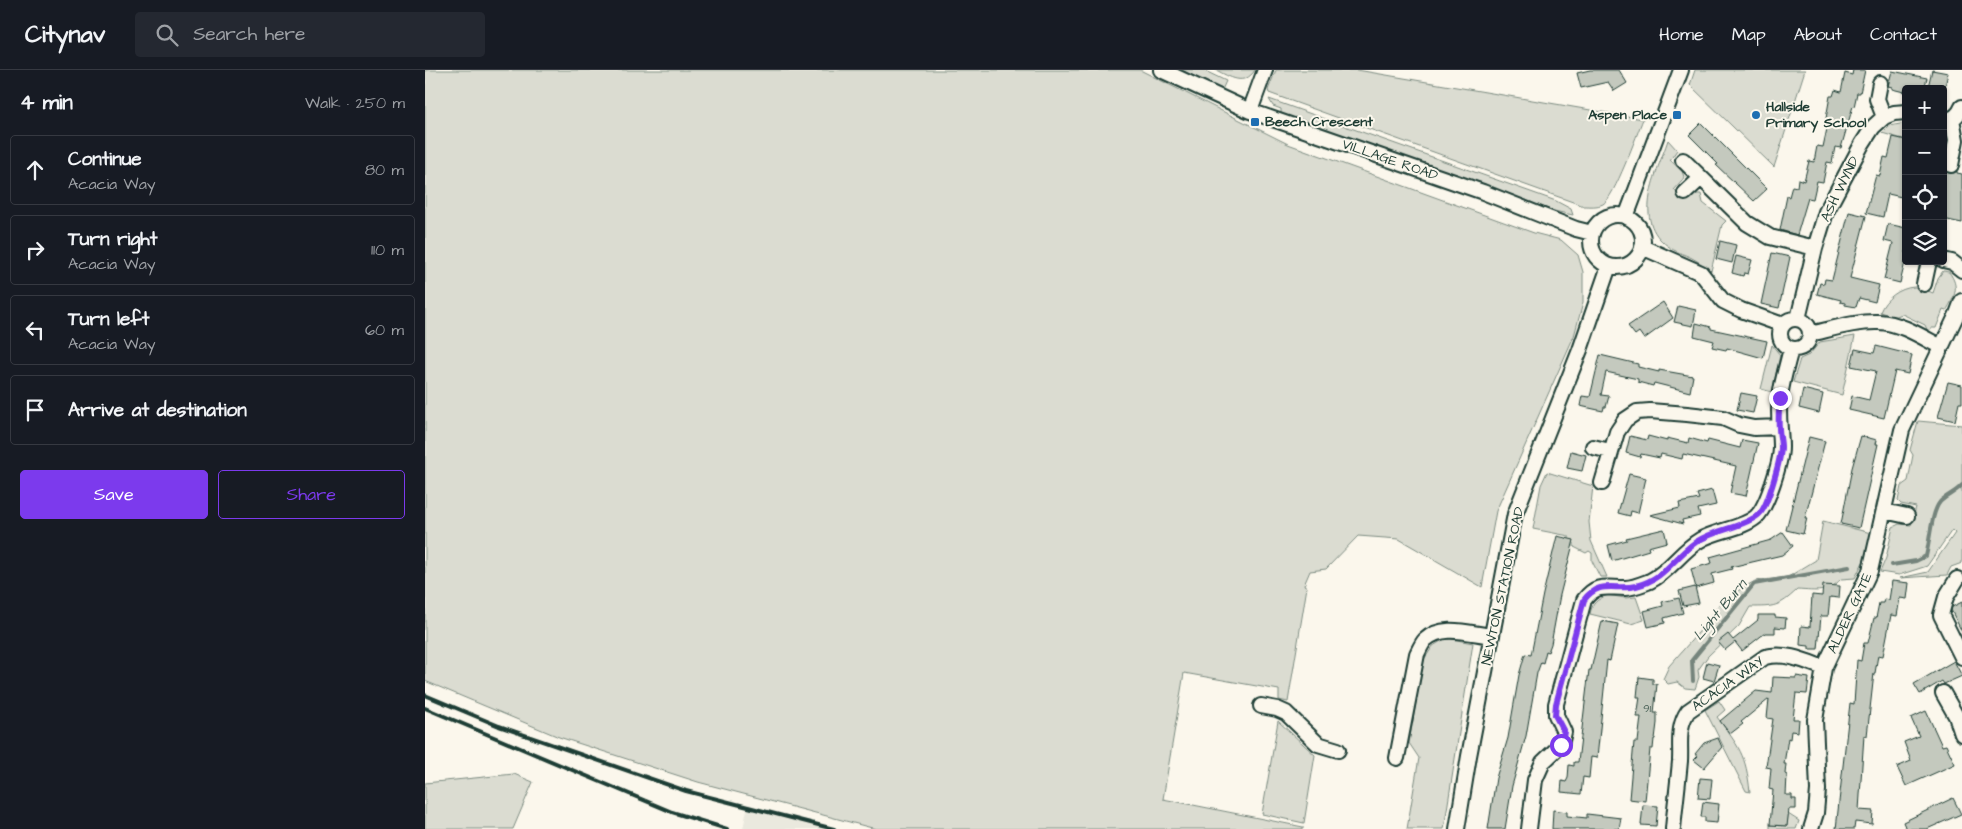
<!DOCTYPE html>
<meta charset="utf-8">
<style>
:root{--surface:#171b24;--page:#242831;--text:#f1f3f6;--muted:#9ea1a6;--line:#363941;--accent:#7c3aed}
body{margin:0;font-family:"Architects Daughter",sans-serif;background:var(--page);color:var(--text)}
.controls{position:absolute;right:15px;top:15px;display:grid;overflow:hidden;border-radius:5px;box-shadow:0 1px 4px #0004}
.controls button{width:45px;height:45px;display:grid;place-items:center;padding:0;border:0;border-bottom:1px solid var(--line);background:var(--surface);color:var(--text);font:25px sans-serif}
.stop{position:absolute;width:15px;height:15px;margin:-11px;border:4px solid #7c3aed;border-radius:50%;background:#fff}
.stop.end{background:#7c3aed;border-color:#fff;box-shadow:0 1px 5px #0008}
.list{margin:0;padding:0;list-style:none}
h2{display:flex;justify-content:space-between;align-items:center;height:65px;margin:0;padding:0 20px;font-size:21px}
h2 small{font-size:16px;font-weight:400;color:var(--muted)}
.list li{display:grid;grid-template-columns:32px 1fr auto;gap:15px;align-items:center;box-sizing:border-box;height:70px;margin:0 10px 10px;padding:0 10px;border:1px solid var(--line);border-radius:5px}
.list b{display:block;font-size:19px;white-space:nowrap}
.list p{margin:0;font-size:16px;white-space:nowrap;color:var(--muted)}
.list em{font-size:16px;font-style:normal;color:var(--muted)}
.actions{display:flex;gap:10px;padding:15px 20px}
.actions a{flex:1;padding:11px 0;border:1px solid var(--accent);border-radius:5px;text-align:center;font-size:18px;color:var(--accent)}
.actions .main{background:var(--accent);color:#fff}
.icon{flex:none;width:28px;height:28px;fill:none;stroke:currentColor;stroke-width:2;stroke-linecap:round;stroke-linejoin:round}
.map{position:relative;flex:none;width:1537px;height:759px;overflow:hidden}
header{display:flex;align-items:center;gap:30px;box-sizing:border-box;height:70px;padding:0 25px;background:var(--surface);border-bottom:1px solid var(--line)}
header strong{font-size:24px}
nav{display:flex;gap:28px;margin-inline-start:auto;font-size:18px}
.search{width:350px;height:45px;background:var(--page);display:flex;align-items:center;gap:12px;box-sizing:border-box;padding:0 18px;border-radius:5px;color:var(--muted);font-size:19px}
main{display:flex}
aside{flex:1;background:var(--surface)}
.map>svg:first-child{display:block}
.built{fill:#eae9de}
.green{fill:#dbdcd1;stroke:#7d8c82}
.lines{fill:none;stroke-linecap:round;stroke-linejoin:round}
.stream{stroke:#74847b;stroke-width:4}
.building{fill:#c4c9be;stroke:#1f3d34}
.minor-casing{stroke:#1f3d34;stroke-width:18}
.minor{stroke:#fbf7ec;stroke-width:14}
.rail{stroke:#1f3d34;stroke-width:4}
.route{stroke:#7c3aed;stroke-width:6}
.poi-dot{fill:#1f6fb2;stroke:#fbf7ec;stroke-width:2}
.labels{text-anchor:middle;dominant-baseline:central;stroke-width:4;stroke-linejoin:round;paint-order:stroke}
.number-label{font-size:11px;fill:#486056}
.poi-label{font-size:14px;font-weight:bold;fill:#1f3d34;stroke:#fbf7ec;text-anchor:start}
.street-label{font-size:14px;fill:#1f3d34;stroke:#fbf7ec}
.water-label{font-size:15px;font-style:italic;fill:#425b52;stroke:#fbf7ec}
</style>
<header>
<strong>Citynav</strong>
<div class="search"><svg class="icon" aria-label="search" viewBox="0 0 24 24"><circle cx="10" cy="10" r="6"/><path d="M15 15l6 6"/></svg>Search here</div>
<nav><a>Home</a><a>Map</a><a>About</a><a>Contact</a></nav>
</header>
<main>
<aside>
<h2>4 min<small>Walk · 250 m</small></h2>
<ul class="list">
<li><svg class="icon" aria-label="ahead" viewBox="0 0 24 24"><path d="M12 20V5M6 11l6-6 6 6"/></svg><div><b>Continue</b><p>Acacia Way</p></div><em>80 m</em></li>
<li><svg class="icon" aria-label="right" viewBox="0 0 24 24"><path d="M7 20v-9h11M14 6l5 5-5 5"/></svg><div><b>Turn right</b><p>Acacia Way</p></div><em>110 m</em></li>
<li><svg class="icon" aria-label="left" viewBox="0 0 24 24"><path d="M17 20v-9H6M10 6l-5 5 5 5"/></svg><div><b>Turn left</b><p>Acacia Way</p></div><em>60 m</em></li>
<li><svg class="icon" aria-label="arrive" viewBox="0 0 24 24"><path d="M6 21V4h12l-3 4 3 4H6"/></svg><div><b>Arrive at destination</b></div></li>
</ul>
<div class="actions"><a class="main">Save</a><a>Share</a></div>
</aside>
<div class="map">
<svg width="1537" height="759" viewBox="0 0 1537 759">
<rect width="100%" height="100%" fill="#fbf7ec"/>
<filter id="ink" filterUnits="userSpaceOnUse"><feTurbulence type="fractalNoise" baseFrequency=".02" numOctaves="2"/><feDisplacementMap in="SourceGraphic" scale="10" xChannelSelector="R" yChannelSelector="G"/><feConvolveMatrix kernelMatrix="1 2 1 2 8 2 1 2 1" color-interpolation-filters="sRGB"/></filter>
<g filter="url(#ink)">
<!-- built -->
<path class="built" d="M 323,734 L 416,759 L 418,759 L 318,759 Z"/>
<!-- green -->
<path class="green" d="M 0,0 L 715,0 L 863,74 L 1109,163 L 1136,170 L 1153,185 L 1158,202 L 1158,233 L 1149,266 L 1071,441 L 1057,517 L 974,469 L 933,466 L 901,499 L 885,501 L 879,515 L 882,517 L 863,632 L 854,630 L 854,620 L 759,603 L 738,729 L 878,757 L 878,759 L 451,759 L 273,712 L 134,667 L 0,611 Z
M 757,0 L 778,0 L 801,11 L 797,20 Z
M 791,0 L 830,0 C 819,17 805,7 791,0 Z
M 851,0 L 932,0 L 1218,49 C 1212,64 1189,128 1178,134 C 1172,137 1165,136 1159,136 L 844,23 L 843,20 Z
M 1270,0 L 1380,0 L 1349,97 L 1265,15 Z
M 844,29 L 1131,131 L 1146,139 L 1148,145 L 1129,141 L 856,44 L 856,39 L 848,36 Z
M 1481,53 L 1481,70 L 1457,63 L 1464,56 Z
M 1243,70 L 1252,80 L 1245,90 L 1257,101 L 1259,107 L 1257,111 L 1249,120 L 1257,127 L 1269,124 L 1276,124 L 1278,133 L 1301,151 L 1297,155 L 1286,201 C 1280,196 1274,192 1267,188 C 1259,184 1250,182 1243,176 C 1206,150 1232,103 1243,70 Z
M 1518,201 L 1524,202 C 1535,217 1530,226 1521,241 L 1518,240 L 1511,258 L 1506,258 L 1503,262 L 1500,255 L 1477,244 L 1469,247 L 1455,242 C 1460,229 1474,218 1489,217 C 1495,217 1503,221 1508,223 L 1513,208 Z
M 1430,266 L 1417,325 L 1368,312 L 1375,289 L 1384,285 L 1395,272 Z
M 1347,275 L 1355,285 L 1347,322 L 1336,319 Z
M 1493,351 L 1537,355 L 1537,493 L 1526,497 L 1522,505 L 1475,508 L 1503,502 L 1530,463 L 1527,460 L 1502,496 L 1474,505 L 1455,502 L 1461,488 L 1468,457 L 1474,454 L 1486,455 L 1491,437 L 1476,434 L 1473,431 L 1476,416 L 1483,411 L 1488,385 L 1485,380 Z
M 1122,402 L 1168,416 L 1164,452 L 1166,471 L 1182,507 L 1175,507 L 1167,491 L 1167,483 L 1164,481 L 1161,483 L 1149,477 L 1149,473 L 1144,471 L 1144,466 L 1108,459 L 1116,415 Z
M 1398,451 L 1446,463 L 1441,486 L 1430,508 L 1416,509 C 1402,524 1392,521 1372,520 C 1354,537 1349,537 1325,537 L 1314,556 L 1283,586 L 1273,600 L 1274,607 L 1270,619 L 1260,618 L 1252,612 L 1243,614 L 1238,609 L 1244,596 L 1280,555 L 1297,530 L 1330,511 L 1363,507 L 1391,490 Z
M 1182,525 L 1200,528 L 1211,527 L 1219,550 L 1206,554 L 1165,544 C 1167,533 1172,530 1182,525 Z
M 1021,568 L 1048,573 L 1019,759 L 982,759 L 994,688 L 984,673 L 998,591 L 1008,576 Z
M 1294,631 L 1300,640 L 1292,647 C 1314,677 1321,684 1325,722 L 1321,721 L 1280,640 Z
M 853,651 L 890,685 L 879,753 L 837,744 Z
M 89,704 L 108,712 L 88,759 L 0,759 L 0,713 Z
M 1363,744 L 1374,751 L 1371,759 L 1345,759 L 1345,755 L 1362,756 Z"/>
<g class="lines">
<!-- stream -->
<path class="stream" d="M 1467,495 L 1491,491 L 1501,486 C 1505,471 1506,443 1515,432 C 1520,426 1530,423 1537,415
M 1268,611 L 1267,590 L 1329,514 L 1424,497"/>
</g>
<!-- building -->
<path class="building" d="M 1165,0 L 1194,0 L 1202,13 L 1189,21 L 1183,12 L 1156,18 L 1152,3 Z
M 1428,0 L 1440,0 L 1435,23 L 1432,23 L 1429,37 L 1428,36 L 1416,78 L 1410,77 L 1407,93 L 1402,92 L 1398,112 L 1392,111 L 1388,129 L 1383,128 L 1372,165 L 1355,160 L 1362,126 L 1364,127 L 1367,116 L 1372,117 L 1373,109 L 1379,111 L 1384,91 L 1389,92 L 1392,76 L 1398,77 L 1403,54 L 1400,54 L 1405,26 L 1408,26 L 1410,20 L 1416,22 L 1420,3 L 1427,5 Z
M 1507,0 L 1523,3 L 1519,21 L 1518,19 L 1503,17 Z
M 1467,1 L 1502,8 L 1499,19 L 1480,19 L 1479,22 L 1467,19 L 1467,17 L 1463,16 Z
M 1276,53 L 1342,119 L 1329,131 L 1291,95 L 1293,94 L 1264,65 Z
M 1468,67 L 1481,70 L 1481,128 L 1463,124 L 1458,147 L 1441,143 L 1451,105 L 1455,106 L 1459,87 L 1463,88 Z
M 1518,99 L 1524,103 L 1532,101 L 1532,103 L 1537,104 L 1537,153 L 1518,149 Z
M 1424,142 L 1441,146 L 1425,208 L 1454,215 L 1450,232 L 1434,228 L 1431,237 L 1420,235 L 1420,233 L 1415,232 L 1416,230 L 1392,224 L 1395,213 L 1399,214 L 1400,209 L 1407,210 Z
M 1463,154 L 1481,158 L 1481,188 L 1475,213 L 1459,209 L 1468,173 L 1459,171 Z
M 1295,171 L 1311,175 L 1307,193 L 1291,189 Z
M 1347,183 L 1365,187 L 1354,238 L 1336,234 Z
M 1311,186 L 1327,190 L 1323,204 L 1319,203 L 1318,206 L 1307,203 Z
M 1238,232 L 1248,248 L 1219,269 L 1214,262 L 1210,265 L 1203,256 Z
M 1253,236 L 1271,240 L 1268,256 L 1249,252 Z
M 1271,253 L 1286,257 L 1286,259 L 1342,271 L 1338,288 L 1302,278 L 1301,280 L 1287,277 L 1289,271 L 1269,266 Z
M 1451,276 L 1487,285 L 1483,304 L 1470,301 L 1459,348 L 1424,340 L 1427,326 L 1444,330 L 1451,301 L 1426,296 L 1430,279 L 1449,283 Z
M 1175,285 L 1213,294 L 1213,297 L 1234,302 L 1234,300 L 1268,306 L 1265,322 L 1229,313 L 1228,316 L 1213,312 L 1213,309 L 1181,302 L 1176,325 L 1184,326 L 1181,337 L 1179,337 L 1178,341 L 1155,336 L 1157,326 L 1165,327 Z
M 1523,312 L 1537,315 L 1537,333 L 1534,333 L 1530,351 L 1513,347 Z
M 1378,319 L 1398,324 L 1394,343 L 1374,338 Z
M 1316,323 L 1332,326 L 1328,343 L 1312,340 Z
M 1205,366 L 1222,370 L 1223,366 L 1242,371 L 1242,368 L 1263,373 L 1264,368 L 1282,373 L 1283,370 L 1315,378 L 1317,370 L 1333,373 L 1321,426 L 1305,423 L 1311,396 L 1258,384 L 1257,389 L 1236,384 L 1235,388 L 1216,384 L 1215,387 L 1201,383 Z
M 1436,366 L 1452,370 L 1451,374 L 1453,374 L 1434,458 L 1416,454 L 1427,398 Z
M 1384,367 L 1400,371 L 1380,448 L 1382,448 L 1378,464 L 1361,460 Z
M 1146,381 L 1161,385 L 1157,401 L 1142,398 Z
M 1204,404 L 1221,408 L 1213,443 L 1206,441 L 1205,446 L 1193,443 Z
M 1287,420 L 1291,435 L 1273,439 L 1275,446 L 1257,450 L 1258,454 L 1225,445 L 1255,438 L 1254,433 L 1274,429 L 1272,424 Z
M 1239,459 L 1242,472 L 1223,477 L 1224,480 L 1187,491 L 1183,475 L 1202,470 L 1201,468 Z
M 1358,462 L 1368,476 L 1357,485 L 1306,497 L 1307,499 L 1287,504 L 1289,513 L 1271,518 L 1266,499 L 1287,493 L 1285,487 L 1346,470 Z
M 1132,466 L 1149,470 L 1135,525 L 1126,574 L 1123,582 L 1121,581 L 1118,593 L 1116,592 L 1112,603 L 1101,666 L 1087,716 L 1080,759 L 1063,759 L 1071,708 L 1083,668 L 1094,605 L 1100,584 L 1106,585 L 1118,524 Z
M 1467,511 L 1484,513 L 1482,529 L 1475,528 L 1472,546 L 1466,545 L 1458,586 L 1453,585 L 1450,603 L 1449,603 L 1442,666 L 1439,665 L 1434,740 L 1448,741 L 1447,754 L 1430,752 L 1429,759 L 1411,759 L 1425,633 L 1429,634 L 1432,590 L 1436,591 L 1439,573 L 1443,573 L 1449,548 L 1451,548 L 1454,533 L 1458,533 L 1459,529 L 1464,530 Z
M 1398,515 L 1415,516 L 1414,528 L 1405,527 L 1403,546 L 1396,546 L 1393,579 L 1384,579 L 1384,576 L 1375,575 L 1376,556 L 1385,557 L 1387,525 L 1397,526 Z
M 1270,517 L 1274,533 L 1258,536 L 1254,521 Z
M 1254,528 L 1258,543 L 1239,548 L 1240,553 L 1223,557 L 1219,541 L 1238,536 L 1237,532 Z
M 1537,532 L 1537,562 L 1526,540 L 1527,537 Z
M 1333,545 L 1350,545 L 1350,547 L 1361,548 L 1360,558 L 1350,557 L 1350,563 L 1340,563 L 1317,581 L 1310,572 L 1300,580 L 1293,572 L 1303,564 L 1308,570 L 1333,550 Z
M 1177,551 L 1193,554 L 1185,591 L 1182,590 L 1172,688 L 1166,687 L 1164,708 L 1158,707 L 1156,724 L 1136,722 L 1137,711 L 1141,712 L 1143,708 L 1144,695 L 1149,696 L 1149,692 L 1153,692 L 1163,608 L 1164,600 L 1166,600 Z
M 1529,591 L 1537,606 L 1519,614 L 1517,611 L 1495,624 L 1489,614 Z
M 1282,592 L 1294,595 L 1289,611 L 1278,608 Z
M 1371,606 L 1384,608 L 1382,624 L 1371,623 L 1368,649 L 1374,649 L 1373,662 L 1366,661 L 1365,669 L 1363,668 L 1359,694 L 1361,694 L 1360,704 L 1362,705 L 1361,725 L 1367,725 L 1367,729 L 1371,729 L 1371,739 L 1364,739 L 1362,756 L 1345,755 L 1348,720 L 1344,719 L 1346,698 L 1341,697 L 1348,649 L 1342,648 L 1344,629 L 1316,652 L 1318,654 L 1305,664 L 1295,651 L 1331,621 L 1347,623 L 1348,607 L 1371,608 Z
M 1214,607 L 1228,609 L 1228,614 L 1232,614 L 1229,643 L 1232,643 L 1232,653 L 1230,669 L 1229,669 L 1228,679 L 1225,679 L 1220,731 L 1204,729 L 1209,672 L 1213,672 L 1216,647 L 1212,647 L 1215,627 L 1212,627 Z
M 1501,641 L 1517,676 L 1521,675 L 1530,694 L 1481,716 L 1472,697 L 1486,691 L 1479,672 L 1494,666 L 1486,648 Z
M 1293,668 L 1297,677 L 1279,698 L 1269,690 L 1273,686 L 1270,684 L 1279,673 Z
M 1275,708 L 1287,709 L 1285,729 L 1273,728 Z
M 1528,728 L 1536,744 L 1502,759 L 1481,759 L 1478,752 Z
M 1278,732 L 1294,734 L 1292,753 L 1280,752 L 1280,747 L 1276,747 Z
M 1218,735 L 1233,736 L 1231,756 L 1216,755 Z
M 1128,740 L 1142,742 L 1142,746 L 1162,748 L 1162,744 L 1196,748 L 1194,759 L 1127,759 Z"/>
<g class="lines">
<defs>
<path id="minor" d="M 736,0 L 825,41 L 1058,122 L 1151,159 L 1167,163
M 1455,13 L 1452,29 L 1459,47
M 825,41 L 840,0
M 1519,50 C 1528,50 1534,45 1537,37
M 1258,90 L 1322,153 L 1345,167 L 1390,178
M 1526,95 L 1531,70 L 1527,49
M 1260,123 L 1276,108
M1166 171a26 26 0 1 1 52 0a26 26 0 1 1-52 0Z
M 1201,147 L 1256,0
M 1217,177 L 1276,203 L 1298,231 L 1316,240 L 1358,255
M 1518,190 L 1527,192 L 1537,200
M 1499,214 L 1504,191
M1355 264a15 15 0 1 1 30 0a15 15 0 1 1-30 0Z
M 1373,249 L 1390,178 L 1401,142 L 1437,74 L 1448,57 L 1459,47 L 1469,43 L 1481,42
M 1385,264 C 1407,259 1432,251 1454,252 C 1476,253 1497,267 1516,277
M 1168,377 L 1185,381
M 1177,413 L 1192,362 L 1200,350 L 1212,342 L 1225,341 L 1262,344 L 1298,348 L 1314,355 L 1329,358 L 1354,357
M 1459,441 L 1482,446
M 1532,509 L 1521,527 L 1516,545 L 1537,587
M 1518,623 L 1531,646 L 1537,664
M 836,636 L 852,639 L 861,643 L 893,674 L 913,680
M 972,688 L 992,584 C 994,580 997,573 1000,570 C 1018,553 1046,564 1067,566
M 1032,759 L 1044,686 L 1090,444 L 1155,280 L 1184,196
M 1104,759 L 1110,710 L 1118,692 L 1136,675 L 1139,662 L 1131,645 L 1131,634 L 1159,530 C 1172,513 1181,518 1200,518 C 1208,518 1217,514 1225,511 C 1245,501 1256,481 1275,470 C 1291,460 1317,459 1331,447 C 1342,437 1356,392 1356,377 C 1356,360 1352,344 1355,327 C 1357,311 1362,295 1366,279
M 1248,759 C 1250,736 1253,714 1255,691 C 1256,673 1252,657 1263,641 L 1340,587 C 1361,582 1380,591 1399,598
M 1386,759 L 1391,743 L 1393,720 L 1390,650 L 1399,598 L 1445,501 L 1477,360 L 1532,244 L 1537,231"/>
</defs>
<!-- minor casing -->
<use href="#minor" class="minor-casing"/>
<!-- minor -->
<use href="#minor" class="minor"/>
<!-- rail -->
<path class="rail" d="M 0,625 L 74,656 L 261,721 L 409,759
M 0,638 L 247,742 L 302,759"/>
</g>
</g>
<g class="lines" filter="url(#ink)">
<!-- route -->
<path class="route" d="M 1136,675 L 1139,662 L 1130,645 L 1131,634 L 1159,530 C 1175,509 1190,521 1211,516 C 1240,509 1249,487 1271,472 C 1289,460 1310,459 1327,449 C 1331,447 1336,443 1338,439 C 1344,429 1356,389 1356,377 C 1356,371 1354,364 1354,358 C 1353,348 1354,338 1355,328"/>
</g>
<!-- markers -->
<g class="poi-dot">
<rect x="1247" y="40" width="10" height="10" rx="2.5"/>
<circle cx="1331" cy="45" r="5"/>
<rect x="825" y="47" width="10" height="10" rx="2.5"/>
</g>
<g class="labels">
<!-- number labels -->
<g class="number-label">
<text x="1222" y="638">91</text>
</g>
<!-- poi labels -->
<g class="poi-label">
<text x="1341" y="37">Hallside<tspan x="1341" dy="16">Primary School</tspan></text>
<text x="1242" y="45" text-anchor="end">Aspen Place</text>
<text x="840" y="52">Beech Crescent</text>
</g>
<!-- street labels -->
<g class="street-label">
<text transform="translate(965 90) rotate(19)">VILLAGE ROAD</text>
<text transform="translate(1415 119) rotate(-64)">ASH WYND</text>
<text transform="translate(1078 516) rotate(-78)">NEWTON STATION ROAD</text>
<text transform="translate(1425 543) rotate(-65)">ALDER GATE</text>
<text transform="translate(1303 614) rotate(-35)">ACACIA WAY</text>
</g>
<!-- water labels -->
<g class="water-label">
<text transform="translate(1295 540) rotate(-50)">Light Burn</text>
</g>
</g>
</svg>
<div class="controls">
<button>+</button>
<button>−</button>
<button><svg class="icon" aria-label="locate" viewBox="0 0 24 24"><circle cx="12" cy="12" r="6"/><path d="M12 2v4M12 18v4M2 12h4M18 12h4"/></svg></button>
<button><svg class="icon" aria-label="layers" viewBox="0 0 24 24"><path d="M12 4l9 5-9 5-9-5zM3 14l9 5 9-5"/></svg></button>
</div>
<div class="stop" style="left:1136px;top:675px"></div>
<div class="stop end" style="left:1355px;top:328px"></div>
</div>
</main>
